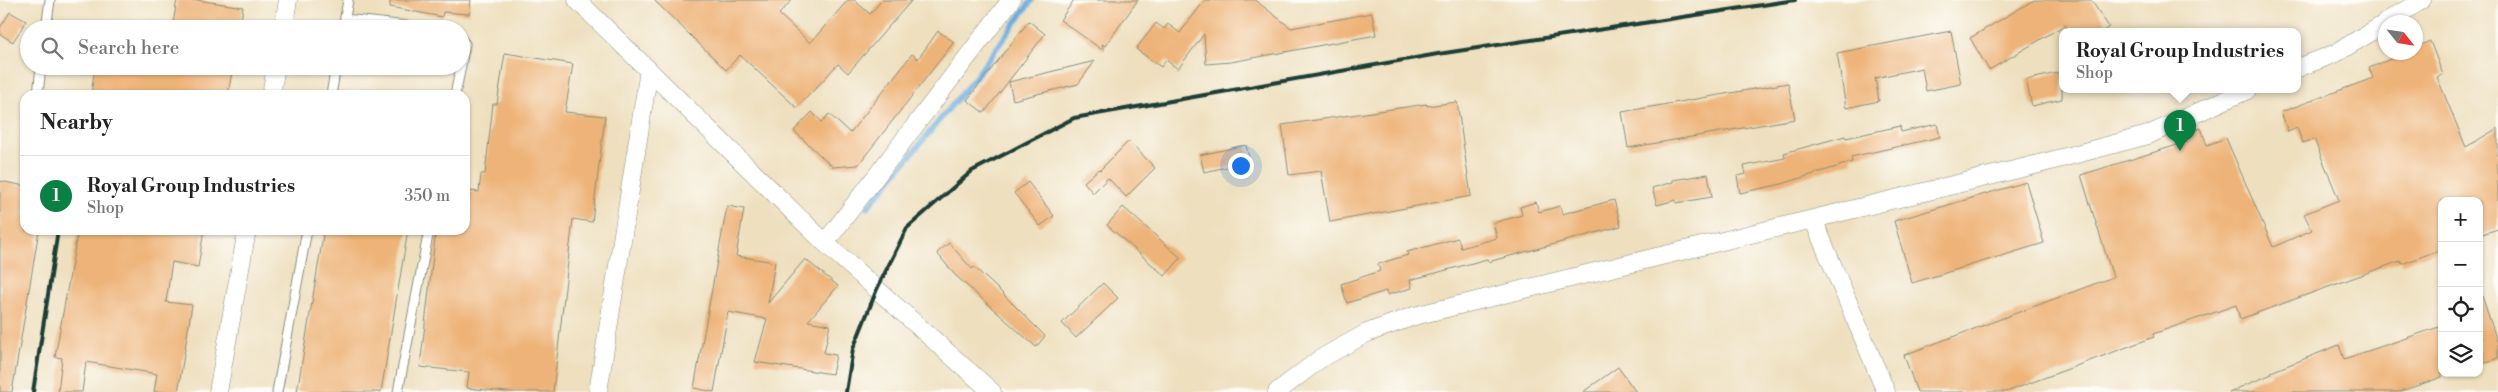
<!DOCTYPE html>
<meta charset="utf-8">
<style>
:root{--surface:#fff;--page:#f2f2f2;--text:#222;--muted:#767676;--line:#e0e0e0;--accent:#0b8043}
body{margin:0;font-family:"Libre Bodoni",serif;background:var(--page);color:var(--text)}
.controls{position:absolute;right:15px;bottom:15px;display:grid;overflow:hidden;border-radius:10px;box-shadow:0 1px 4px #0004}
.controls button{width:45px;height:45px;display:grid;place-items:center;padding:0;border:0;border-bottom:1px solid var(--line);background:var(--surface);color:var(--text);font:25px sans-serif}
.compass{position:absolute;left:2378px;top:15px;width:45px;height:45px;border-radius:50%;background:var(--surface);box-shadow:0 1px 4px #0004;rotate:120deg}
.you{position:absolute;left:1240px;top:165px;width:18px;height:18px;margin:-12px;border:4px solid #fff;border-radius:50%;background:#1a73e8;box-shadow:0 0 0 8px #1a73e833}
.badge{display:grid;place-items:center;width:32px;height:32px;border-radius:50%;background:var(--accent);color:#fff;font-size:16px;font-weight:700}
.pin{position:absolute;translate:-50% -41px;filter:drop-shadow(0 1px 2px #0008)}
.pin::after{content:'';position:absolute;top:26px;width:18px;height:15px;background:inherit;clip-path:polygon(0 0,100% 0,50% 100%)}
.popup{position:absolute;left:2059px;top:28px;width:242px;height:65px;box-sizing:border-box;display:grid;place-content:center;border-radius:10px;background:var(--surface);filter:drop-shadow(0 1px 4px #0005);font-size:16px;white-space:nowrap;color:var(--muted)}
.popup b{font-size:19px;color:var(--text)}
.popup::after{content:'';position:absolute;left:50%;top:100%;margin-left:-10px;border:10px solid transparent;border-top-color:var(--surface)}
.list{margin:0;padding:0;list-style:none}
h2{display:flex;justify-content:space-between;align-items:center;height:65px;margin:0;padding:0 20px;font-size:21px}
h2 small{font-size:16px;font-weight:400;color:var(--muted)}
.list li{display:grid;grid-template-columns:32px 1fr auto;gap:15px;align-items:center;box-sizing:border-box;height:80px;padding:0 20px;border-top:1px solid var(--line)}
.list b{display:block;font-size:19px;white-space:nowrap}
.list p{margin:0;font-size:16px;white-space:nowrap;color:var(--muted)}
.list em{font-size:16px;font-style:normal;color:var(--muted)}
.icon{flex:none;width:28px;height:28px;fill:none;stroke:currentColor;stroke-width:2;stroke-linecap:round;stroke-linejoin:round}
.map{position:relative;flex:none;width:2498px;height:392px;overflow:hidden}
.search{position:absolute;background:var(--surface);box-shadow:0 1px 4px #0004;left:20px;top:20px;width:450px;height:55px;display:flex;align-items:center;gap:12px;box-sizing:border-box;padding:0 18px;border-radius:28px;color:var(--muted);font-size:19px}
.panel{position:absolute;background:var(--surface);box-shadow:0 1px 4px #0004;left:20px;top:90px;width:450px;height:145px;border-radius:15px}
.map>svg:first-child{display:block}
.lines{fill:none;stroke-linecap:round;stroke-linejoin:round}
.stream{stroke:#6cade0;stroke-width:5.5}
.building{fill:#eeb378}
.lane-casing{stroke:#868e79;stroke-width:11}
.street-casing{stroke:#868e79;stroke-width:19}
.lane{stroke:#fff;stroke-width:9}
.street{stroke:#fff;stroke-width:18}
.rail{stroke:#1f3d34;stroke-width:4}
</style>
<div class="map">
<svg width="2498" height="392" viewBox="0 0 2498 392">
<rect width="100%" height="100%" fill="#fdfcf7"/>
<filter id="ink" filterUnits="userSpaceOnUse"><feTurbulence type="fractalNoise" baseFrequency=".02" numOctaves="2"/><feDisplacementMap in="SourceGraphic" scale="10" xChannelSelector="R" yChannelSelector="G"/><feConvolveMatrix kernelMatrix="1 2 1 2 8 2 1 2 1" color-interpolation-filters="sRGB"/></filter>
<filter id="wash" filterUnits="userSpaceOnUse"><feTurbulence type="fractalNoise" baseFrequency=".0096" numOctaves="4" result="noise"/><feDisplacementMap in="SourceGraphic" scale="20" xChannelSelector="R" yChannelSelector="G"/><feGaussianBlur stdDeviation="1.12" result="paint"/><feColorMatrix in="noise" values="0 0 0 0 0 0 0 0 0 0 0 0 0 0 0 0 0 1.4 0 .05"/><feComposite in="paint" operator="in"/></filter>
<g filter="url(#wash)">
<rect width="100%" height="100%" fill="#eedfbe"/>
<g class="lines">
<!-- stream -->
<path class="stream" d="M 867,208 L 976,76 L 1032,0"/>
</g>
<g id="blocks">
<!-- building -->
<path class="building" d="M 177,0 L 197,0 L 243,7 L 240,29 L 172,29 Z
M 390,0 L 471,0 L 469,14 L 443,12 L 442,17 L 390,7 Z
M 654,0 L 792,0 L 779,14 L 810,43 L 848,0 L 854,0 L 870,14 L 882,0 L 912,0 L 848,73 L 838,64 L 797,108 L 740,55 L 726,70 Z
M 1074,0 L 1138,0 L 1105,46 L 1102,44 L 1104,51 L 1060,20 Z
M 1205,0 L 1255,0 L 1291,28 L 1372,13 L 1376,35 L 1231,62 L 1206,64 L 1204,34 L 1178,69 L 1166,60 L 1161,67 L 1136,49 L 1156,23 L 1164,29 L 1168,24 L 1180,33 Z
M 2034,0 L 2091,0 L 2109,27 L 2101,32 L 2070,32 L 2065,25 L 1989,70 L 1970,38 Z
M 10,12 L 26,21 L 13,42 L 0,34 L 0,28 Z
M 1029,21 L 1045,34 L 984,113 L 967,100 Z
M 938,31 L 954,42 L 858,165 L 833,167 L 794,131 L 812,112 L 822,122 L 829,114 L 850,133 L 912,54 L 918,59 Z
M 1951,31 L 1961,84 L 1926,91 L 1922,68 L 1875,78 L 1879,101 L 1846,108 L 1837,53 Z
M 2430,41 L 2443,75 L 2437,77 L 2466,147 L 2498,128 L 2498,229 L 2479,235 L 2479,201 L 2442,201 L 2442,249 L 2402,264 L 2400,261 L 2240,319 L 2236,305 L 2153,334 L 2154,337 L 2006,392 L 1917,392 L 1904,355 L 2113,277 L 2081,175 L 2187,142 L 2184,134 L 2201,128 L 2207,145 L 2226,138 L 2273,247 L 2312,230 L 2304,214 L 2339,200 L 2314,139 L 2303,143 L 2297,128 L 2288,132 L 2281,112 L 2373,78 L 2369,68 L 2393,58 L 2391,52 L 2416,52 L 2416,47 Z
M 505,53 L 573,64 L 565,112 L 605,116 L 592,222 L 573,219 L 553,392 L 507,392 L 467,388 L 469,372 L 420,367 L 436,230 L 465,230 L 470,191 L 479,192 L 481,174 L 485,174 L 493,104 L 497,104 Z
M 1095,61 L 1078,84 L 1013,100 L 1009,82 Z
M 95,66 L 233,66 L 228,95 L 91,95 Z
M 2062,72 L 2062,99 L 2032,106 L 2026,80 Z
M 1788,83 L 1795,119 L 1628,148 L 1622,112 Z
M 1457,102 L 1471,196 L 1330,222 L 1321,171 L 1289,175 L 1282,125 L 1427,104 L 1427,106 Z
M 1937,124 L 1940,137 L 1851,157 L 1852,162 L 1782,184 L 1740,193 L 1737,176 L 1746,174 L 1744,166 L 1785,158 L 1784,153 L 1845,136 L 1846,138 L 1900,126 L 1901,132 Z
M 1129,141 L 1155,168 L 1126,197 L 1108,178 L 1093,193 L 1084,182 L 1099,169 L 1100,170 Z
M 1246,145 L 1250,162 L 1204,172 L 1200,155 Z
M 1708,174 L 1712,197 L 1676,203 L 1676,200 L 1657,205 L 1652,188 L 1673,182 L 1673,180 Z
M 0,181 L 25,186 L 25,230 L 39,230 L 12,392 L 0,392 Z
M 1028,182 L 1054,216 L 1040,226 L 1014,193 Z
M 2026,182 L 2044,243 L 1912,283 L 1894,221 Z
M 1614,200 L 1621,226 L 1488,262 L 1487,259 L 1410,280 L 1412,288 L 1387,295 L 1386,291 L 1347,303 L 1341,284 L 1380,271 L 1378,264 L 1408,255 L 1407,252 L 1458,238 L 1461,248 L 1497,238 L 1493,223 L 1522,215 L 1520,207 L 1536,202 L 1539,212 L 1560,206 L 1562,214 Z
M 727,206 L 744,209 L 736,256 L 775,262 L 768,303 L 805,259 L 838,286 L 808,321 L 830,325 L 824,353 L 836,355 L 832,374 L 755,362 L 767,319 L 728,312 L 714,392 L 694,388 Z
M 1123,207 L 1181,258 L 1165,276 L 1107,225 Z
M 78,230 L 204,230 L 198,267 L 172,262 L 166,302 L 192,305 L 178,392 L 154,392 L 157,374 L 86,362 L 82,392 L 58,392 L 62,358 L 55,357 Z
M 324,230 L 408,230 L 381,392 L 297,392 Z
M 949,243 L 972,269 L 974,267 L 999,290 L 1045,336 L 1036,347 L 955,275 L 937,253 Z
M 1103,283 L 1118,298 L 1076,338 L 1062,323 Z
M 2482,296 L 2498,344 L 2498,358 L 2479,365 L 2479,297 Z
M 2442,326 L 2442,377 L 2399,392 L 2229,392 L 2272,374 L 2271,372 L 2339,345 L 2344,359 Z
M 1618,367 L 1636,392 L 1583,392 Z"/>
</g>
</g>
<g filter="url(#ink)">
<use href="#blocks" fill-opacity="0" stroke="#868e79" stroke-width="1"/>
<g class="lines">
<defs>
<path id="lane" d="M 345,19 L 434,29
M 46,29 L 50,0
M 343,29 L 348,0
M 461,39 L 465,44 L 461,65
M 38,95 L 41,66
M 331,95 L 336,66
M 455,95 L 461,66
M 277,392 L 307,230
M 398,392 L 429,230"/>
<path id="street" d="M 577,0 L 825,243 L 992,392
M 2386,22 L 2422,0
M 283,29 L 288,0
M 2298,68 L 2336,53 L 2386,23
M 271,95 L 276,66
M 1813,219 L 1886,392
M 825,243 L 1011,0
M 218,392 L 247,230
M 598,392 L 649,70
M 1277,392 L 1320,359 L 1367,333 L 1414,316 L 2039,164 L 2148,135 L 2247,90"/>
</defs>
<!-- lane casing -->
<use href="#lane" class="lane-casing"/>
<!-- street casing -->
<use href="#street" class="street-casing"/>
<!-- lane -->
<use href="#lane" class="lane"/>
<!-- street -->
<use href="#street" class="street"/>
<!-- rail -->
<path class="rail" d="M 33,392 L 58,230
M 846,392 L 853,349 L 877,289 L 907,228 L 972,171 L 1074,118 L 1438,54 L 1795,0"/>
</g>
</g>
</svg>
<div class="controls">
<button>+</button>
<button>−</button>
<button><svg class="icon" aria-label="locate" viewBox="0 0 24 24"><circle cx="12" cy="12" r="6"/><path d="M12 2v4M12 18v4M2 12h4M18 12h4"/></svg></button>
<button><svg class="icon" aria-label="layers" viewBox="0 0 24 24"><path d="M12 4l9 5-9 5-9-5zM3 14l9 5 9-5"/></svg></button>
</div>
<svg class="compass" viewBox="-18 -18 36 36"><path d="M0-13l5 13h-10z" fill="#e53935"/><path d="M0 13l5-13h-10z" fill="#767676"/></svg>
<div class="you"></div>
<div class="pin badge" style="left:2180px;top:151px">1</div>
<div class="popup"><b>Royal Group Industries</b>Shop</div>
<div class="search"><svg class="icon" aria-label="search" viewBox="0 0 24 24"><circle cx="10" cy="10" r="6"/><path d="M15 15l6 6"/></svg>Search here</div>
<section class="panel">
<h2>Nearby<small></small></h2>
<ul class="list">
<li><span class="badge">1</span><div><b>Royal Group Industries</b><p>Shop</p></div><em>350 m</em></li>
</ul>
</section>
</div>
